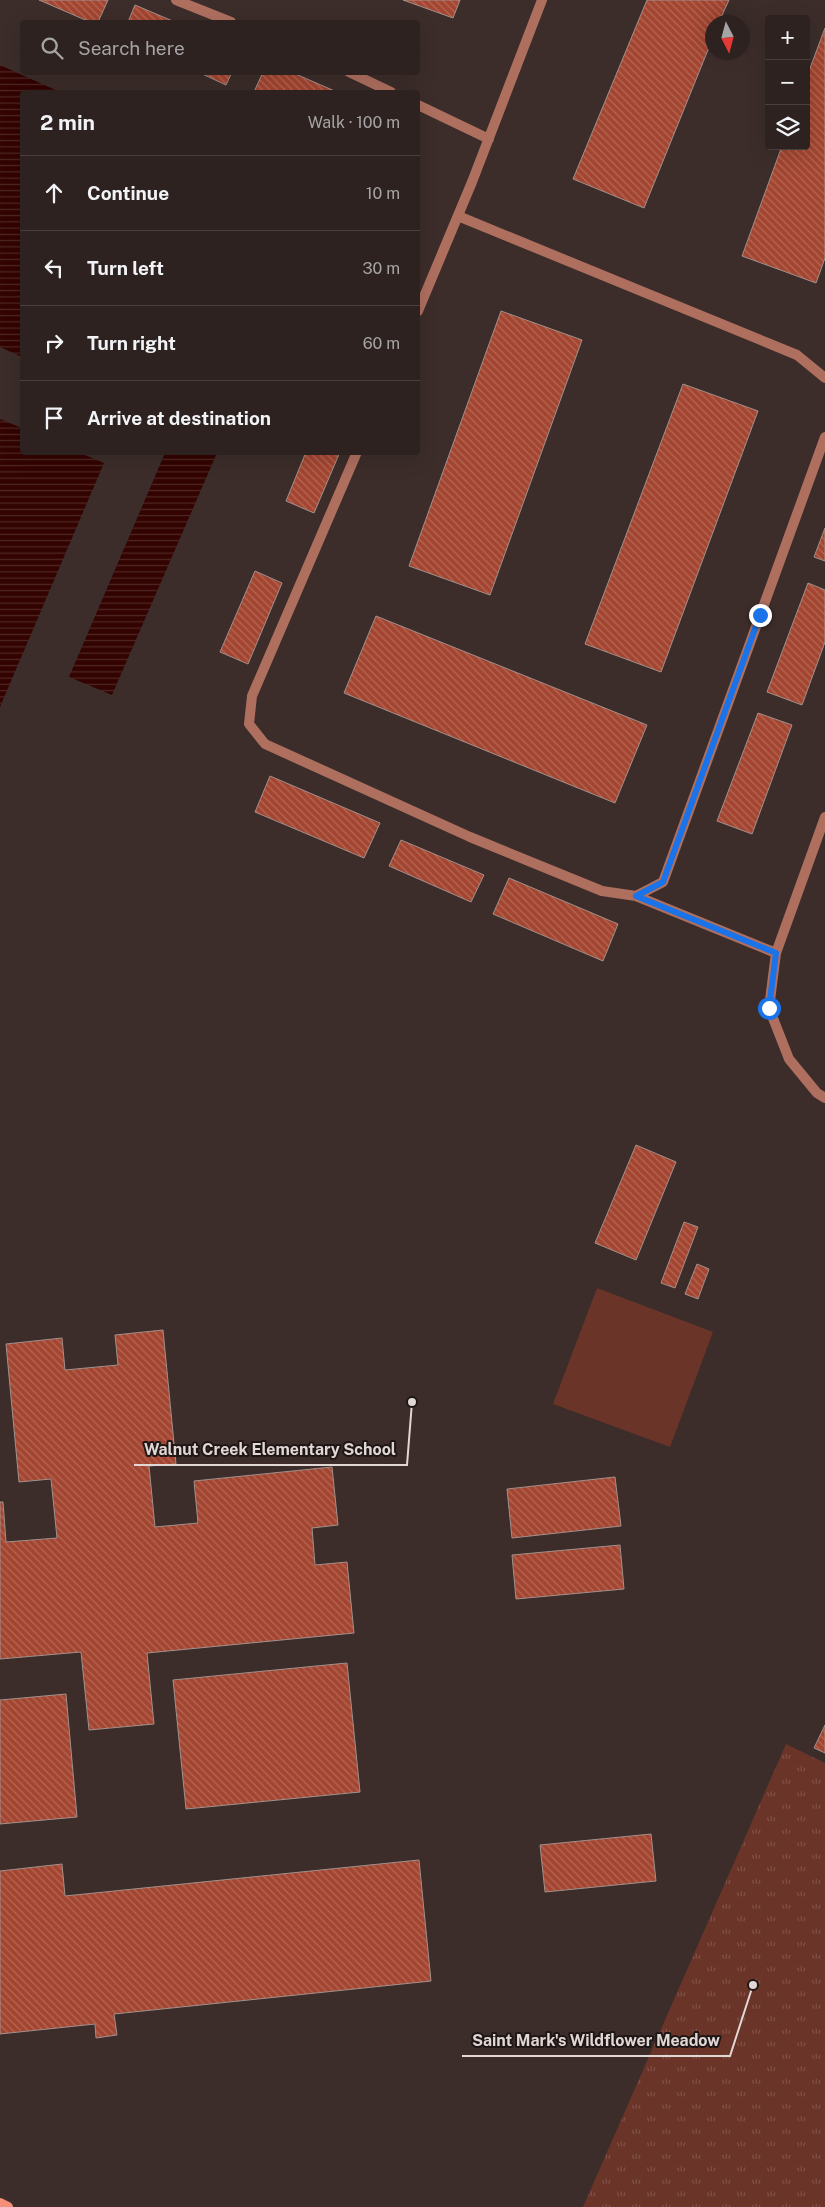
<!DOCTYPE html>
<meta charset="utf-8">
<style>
:root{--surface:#2d2220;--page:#392f2d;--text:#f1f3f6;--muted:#a7a4a5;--line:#483f3e}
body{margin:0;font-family:"Public Sans",sans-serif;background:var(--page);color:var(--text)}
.controls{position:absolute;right:15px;top:15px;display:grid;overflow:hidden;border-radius:5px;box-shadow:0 5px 20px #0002}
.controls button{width:45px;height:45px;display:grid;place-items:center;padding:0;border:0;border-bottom:1px solid var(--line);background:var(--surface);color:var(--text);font:25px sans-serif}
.compass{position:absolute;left:705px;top:15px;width:45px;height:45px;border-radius:50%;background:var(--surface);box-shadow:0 5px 20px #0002;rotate:174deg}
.stop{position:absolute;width:15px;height:15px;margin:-11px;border:4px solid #1a73e8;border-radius:50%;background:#fff}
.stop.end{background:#1a73e8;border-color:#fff;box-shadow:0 1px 5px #0008}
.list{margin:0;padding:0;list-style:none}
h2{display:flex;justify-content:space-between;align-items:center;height:65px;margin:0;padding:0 20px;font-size:21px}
h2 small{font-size:16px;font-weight:400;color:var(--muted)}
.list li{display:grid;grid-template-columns:32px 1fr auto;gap:15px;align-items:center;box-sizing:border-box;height:75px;padding:0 20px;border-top:1px solid var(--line)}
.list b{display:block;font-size:19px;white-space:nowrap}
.list em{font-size:16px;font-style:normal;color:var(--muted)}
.icon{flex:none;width:28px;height:28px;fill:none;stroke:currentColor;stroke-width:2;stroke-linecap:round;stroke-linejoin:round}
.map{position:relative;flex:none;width:825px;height:2207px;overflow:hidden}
.search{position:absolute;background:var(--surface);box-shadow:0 5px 20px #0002;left:20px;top:20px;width:400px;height:55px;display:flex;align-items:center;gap:12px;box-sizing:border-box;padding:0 18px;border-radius:5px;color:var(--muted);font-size:19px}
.panel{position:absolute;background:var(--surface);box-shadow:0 5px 20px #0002;left:20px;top:90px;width:400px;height:365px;border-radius:5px}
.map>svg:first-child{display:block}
.grass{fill:url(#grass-tufts)}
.pitch{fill:#6a3428}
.water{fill:url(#water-rules)}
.building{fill:url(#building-back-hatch);stroke:#a2908b}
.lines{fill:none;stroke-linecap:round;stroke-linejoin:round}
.lane{stroke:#ae6f5f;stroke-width:10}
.secondary{stroke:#f58f77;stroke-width:10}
.route{stroke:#1a73e8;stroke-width:6}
.leader{fill:none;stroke:#e1d7d4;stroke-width:2}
.callout-dot{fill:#e1d7d4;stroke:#1e1716;stroke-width:2}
.callout-label{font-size:16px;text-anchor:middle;font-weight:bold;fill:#e1d7d4;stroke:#1e1716;stroke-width:4;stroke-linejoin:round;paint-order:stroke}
</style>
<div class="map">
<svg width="825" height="2207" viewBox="0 0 825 2207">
<defs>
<pattern id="grass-tufts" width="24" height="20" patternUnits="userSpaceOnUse" patternTransform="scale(1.25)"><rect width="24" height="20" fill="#6a3428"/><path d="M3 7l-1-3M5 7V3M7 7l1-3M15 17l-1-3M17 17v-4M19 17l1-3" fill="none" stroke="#7f5146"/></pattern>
<pattern id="water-rules" width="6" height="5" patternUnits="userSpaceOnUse" patternTransform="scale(1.25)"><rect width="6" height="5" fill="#320300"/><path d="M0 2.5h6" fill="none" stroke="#4f2724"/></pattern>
<pattern id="building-back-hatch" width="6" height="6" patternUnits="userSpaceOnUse" patternTransform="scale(1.25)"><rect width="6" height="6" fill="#a34530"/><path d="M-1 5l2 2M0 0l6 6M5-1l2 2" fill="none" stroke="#b46857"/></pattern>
</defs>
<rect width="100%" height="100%" fill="#3c2d2a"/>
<!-- grass -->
<path class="grass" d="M 786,1744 L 825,1763 L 825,2207 L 583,2207 Z"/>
<!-- pitch -->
<path class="pitch" d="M 597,1288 L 713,1332 L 670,1447 L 553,1404 Z"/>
<!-- water -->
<path class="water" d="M 0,65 L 60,92 L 22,92 L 22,357 L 0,347 Z
M 0,419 L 22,428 L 22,452 L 80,453 L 104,463 L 0,707 Z
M 165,453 L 217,453 L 112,695 L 69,677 Z"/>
<!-- building -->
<path class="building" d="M 39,0 L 108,0 L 98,22 L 90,22 Z
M 403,0 L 460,0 L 453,18 Z
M 647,0 L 729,0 L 719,22 L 712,22 L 712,40 L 644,208 L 573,179 Z
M 135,5 L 175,22 L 128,22 Z
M 825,28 L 825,258 L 816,283 L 742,256 L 782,146 L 806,146 L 806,79 Z
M 198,72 L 232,72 L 226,85 Z
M 263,72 L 291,72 L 337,92 L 254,92 Z
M 501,311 L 582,340 L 490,595 L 409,566 Z
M 683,384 L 758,411 L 661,672 L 585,644 Z
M 306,452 L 340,452 L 314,513 L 286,501 Z
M 825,528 L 825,561 L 814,557 Z
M 255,571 L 282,583 L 248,664 L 220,652 Z
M 808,583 L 825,590 L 825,642 L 802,705 L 767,692 Z
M 376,616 L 647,725 L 615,803 L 344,693 Z
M 758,713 L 792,725 L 752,834 L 717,821 Z
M 270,776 L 380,823 L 364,858 L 255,812 Z
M 401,840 L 484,875 L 471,902 L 389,866 Z
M 509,878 L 618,924 L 603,961 L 493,914 Z
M 636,1145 L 676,1162 L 636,1260 L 595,1243 Z
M 684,1222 L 698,1227 L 675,1288 L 661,1283 Z
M 697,1264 L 709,1269 L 698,1299 L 685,1294 Z
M 163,1330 L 176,1464 L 149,1466 L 155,1527 L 198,1523 L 194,1481 L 332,1467 L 338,1525 L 312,1528 L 315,1565 L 347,1562 L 354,1633 L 147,1653 L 154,1724 L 89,1730 L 81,1652 L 0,1659 L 0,1502 L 3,1502 L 6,1542 L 57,1538 L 51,1479 L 19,1482 L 6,1344 L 62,1338 L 65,1370 L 118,1365 L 115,1335 Z
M 615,1477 L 621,1526 L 512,1538 L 507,1489 Z
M 620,1545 L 624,1589 L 516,1599 L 512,1555 Z
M 347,1663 L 360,1792 L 186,1809 L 173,1680 Z
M 66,1694 L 77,1817 L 0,1824 L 0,1700 Z
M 825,1725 L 825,1753 L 814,1748 Z
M 651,1834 L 656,1881 L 545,1892 L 540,1845 Z
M 419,1860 L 431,1981 L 114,2014 L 117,2035 L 96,2038 L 95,2024 L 0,2034 L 0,1871 L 62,1864 L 65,1896 Z"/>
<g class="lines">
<!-- lane -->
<path class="lane" d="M 176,0 L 231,22
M 349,72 L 391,92
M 418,105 L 489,139
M 458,216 L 797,355 L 825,378
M 418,311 L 472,182 L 542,0
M 357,452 L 252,696 L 249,724 L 265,744 L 470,837 L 602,891 L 636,896 L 663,882 L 825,437
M 825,817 L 776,953 L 769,1008 L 789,1059 L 817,1093 L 825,1098
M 636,896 L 776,953"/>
<!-- secondary -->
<path class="secondary" d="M 0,2203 L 8,2207"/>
</g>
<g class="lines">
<!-- route -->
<path class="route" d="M 760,615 L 663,882 L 636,896 L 776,953 L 769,1008"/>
</g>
<!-- callouts -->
<path class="leader" d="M412 1402L407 1465H134M753 1985L730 2056H462"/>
<g class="callout-dot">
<circle cx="412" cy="1402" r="5"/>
<circle cx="753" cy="1985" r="5"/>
</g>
<g class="callout-label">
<text x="270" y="1455">Walnut Creek Elementary School</text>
<text x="596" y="2046">Saint Mark's Wildflower Meadow</text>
</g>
</svg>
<div class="controls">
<button>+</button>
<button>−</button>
<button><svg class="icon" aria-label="layers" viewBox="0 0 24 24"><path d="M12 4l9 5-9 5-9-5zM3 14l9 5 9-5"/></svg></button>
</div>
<svg class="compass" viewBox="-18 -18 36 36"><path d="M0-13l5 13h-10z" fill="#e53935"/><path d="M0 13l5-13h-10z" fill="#a7a4a5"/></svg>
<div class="stop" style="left:769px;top:1008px"></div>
<div class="stop end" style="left:760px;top:615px"></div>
<div class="search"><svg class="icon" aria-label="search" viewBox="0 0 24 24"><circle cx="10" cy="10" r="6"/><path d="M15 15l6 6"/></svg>Search here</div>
<section class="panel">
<h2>2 min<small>Walk · 100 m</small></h2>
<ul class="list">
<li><svg class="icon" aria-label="ahead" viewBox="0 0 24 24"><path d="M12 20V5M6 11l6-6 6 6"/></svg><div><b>Continue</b></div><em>10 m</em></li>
<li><svg class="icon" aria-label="left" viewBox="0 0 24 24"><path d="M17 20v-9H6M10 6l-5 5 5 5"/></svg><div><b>Turn left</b></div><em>30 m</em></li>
<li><svg class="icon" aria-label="right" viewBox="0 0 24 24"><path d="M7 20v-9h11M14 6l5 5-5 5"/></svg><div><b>Turn right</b></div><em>60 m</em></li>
<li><svg class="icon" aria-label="arrive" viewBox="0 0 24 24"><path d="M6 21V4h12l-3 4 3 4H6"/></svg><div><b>Arrive at destination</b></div></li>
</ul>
</section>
</div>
